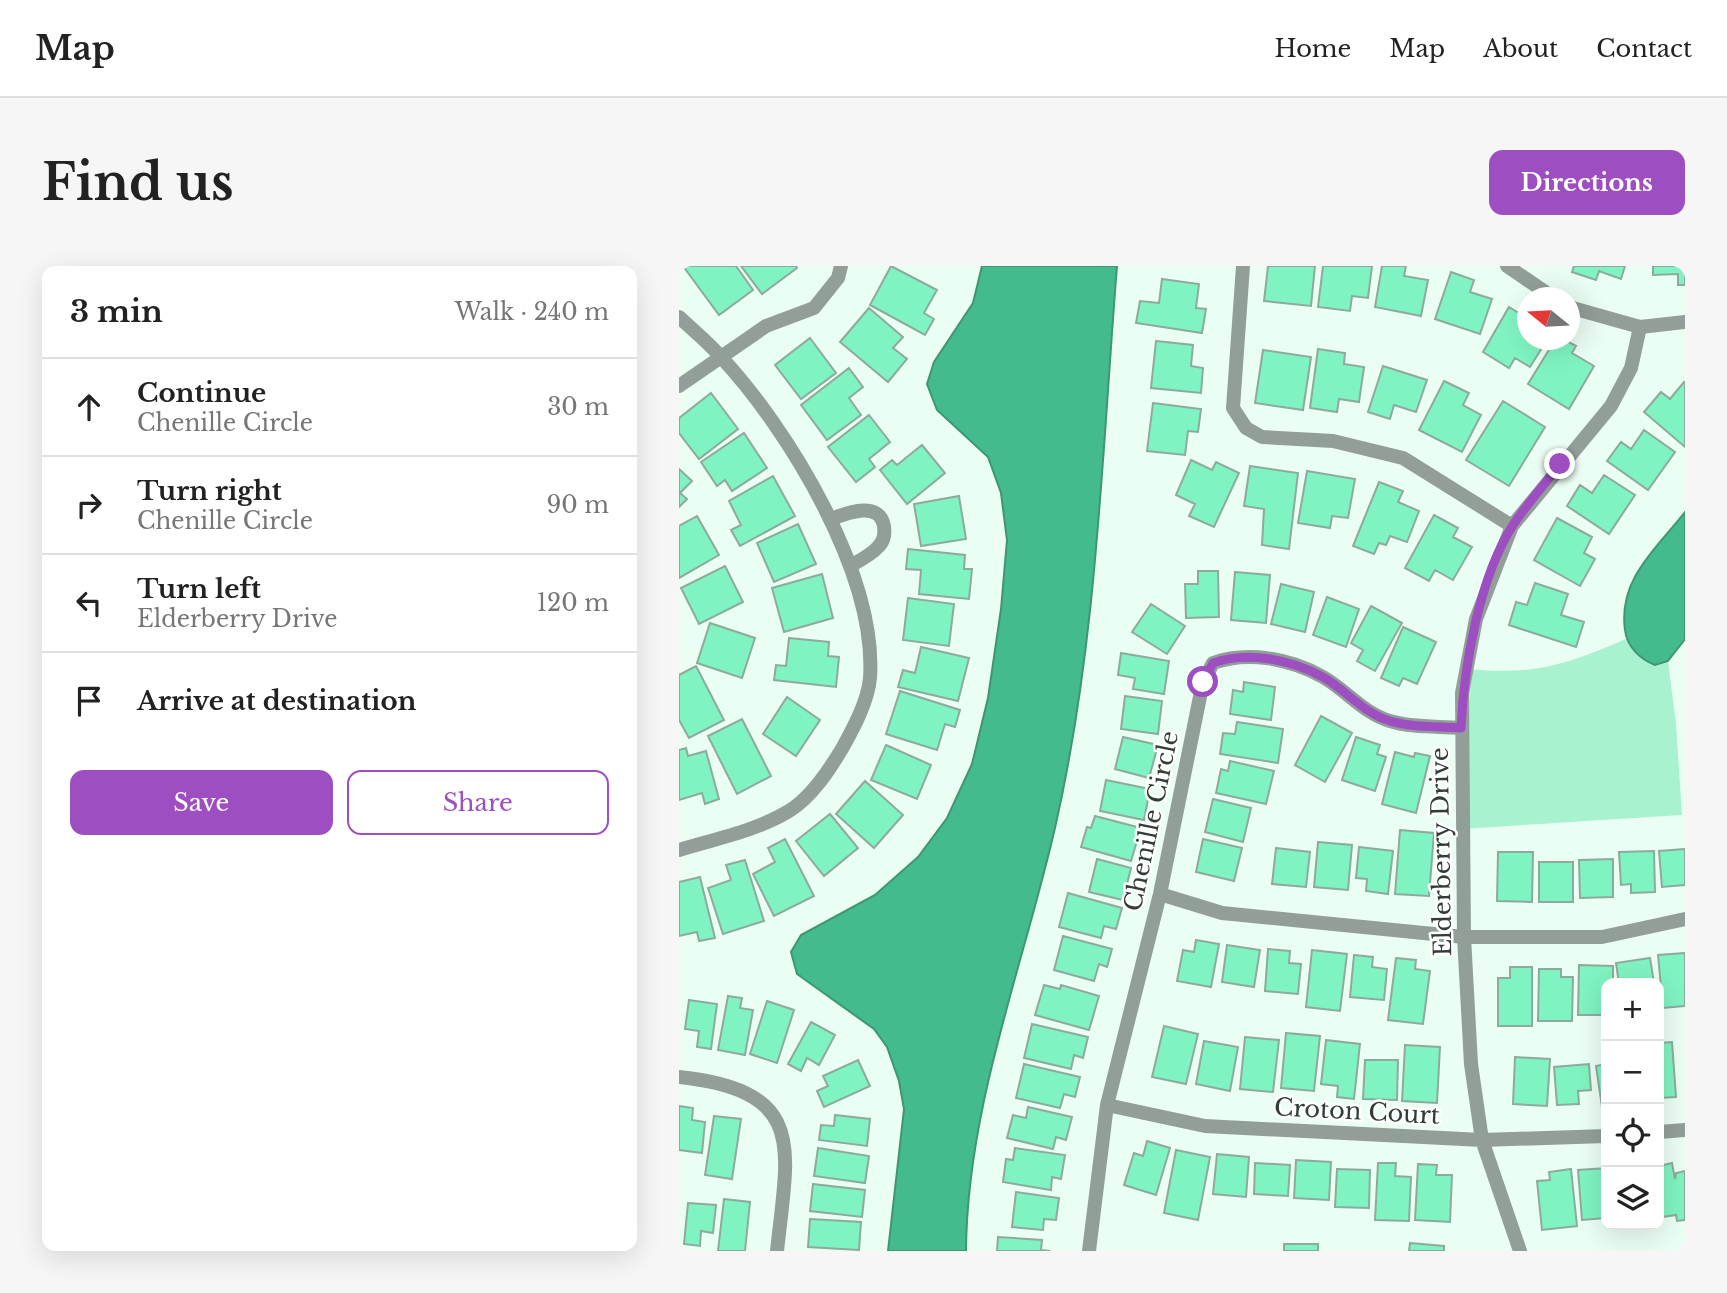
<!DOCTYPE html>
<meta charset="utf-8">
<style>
:root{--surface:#fff;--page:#f6f6f6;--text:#222;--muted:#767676;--line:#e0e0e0;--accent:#9d4fc1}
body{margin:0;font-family:"Libre Baskerville",serif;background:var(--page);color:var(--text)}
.controls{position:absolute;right:21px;bottom:21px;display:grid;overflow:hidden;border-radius:14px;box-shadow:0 7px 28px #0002}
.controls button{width:63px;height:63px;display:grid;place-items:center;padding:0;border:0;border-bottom:2px solid var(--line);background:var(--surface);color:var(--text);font:35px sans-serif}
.compass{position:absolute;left:838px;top:21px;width:63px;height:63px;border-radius:50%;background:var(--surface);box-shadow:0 7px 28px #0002;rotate:288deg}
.stop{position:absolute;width:21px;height:21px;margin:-16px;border:5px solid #9d4fc1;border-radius:50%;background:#fff}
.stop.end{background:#9d4fc1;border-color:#fff;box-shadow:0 2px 7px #0008}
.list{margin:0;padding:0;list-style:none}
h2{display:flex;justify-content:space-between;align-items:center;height:91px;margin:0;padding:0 28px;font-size:30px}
h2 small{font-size:23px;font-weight:400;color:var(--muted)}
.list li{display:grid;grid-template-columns:46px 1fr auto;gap:21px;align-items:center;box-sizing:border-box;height:98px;padding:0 28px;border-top:2px solid var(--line)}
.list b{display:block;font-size:26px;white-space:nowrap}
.list p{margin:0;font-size:23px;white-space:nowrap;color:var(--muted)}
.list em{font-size:23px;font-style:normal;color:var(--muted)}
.actions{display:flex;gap:14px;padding:21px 28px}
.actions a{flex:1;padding:16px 0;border:2px solid var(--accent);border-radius:14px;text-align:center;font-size:24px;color:var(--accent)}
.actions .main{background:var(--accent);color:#fff}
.icon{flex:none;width:38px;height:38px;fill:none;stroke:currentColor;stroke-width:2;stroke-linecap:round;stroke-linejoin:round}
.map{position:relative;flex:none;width:1006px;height:985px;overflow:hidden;border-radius:14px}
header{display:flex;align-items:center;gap:42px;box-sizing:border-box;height:98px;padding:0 35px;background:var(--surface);border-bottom:2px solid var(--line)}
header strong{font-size:33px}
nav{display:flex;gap:38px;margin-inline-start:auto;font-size:24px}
.intro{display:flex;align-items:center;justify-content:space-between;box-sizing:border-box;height:168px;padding:0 42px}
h1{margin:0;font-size:49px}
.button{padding:18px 32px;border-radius:14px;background:var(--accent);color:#fff;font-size:24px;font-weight:700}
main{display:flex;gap:42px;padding:0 42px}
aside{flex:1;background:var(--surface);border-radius:14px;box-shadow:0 7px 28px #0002}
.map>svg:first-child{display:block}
.green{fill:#a9f2d0}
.water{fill:#43bb8c;stroke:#3e9672;stroke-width:2}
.building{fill:#7ff3c1;stroke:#8dab9c;stroke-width:2}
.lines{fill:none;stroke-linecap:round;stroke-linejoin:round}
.minor{stroke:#929f98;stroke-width:14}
.route{stroke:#9d4fc1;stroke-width:9}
.labels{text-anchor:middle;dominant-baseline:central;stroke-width:5;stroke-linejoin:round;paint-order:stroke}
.street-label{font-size:24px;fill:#313e37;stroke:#fff}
</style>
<header>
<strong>Map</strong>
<nav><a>Home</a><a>Map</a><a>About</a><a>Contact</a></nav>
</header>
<div class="intro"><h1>Find us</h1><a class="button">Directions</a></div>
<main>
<aside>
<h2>3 min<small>Walk · 240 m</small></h2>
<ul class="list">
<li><svg class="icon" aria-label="ahead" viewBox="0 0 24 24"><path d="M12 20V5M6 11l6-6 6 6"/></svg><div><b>Continue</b><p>Chenille Circle</p></div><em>30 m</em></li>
<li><svg class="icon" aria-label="right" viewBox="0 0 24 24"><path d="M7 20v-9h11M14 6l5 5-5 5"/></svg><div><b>Turn right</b><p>Chenille Circle</p></div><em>90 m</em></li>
<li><svg class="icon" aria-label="left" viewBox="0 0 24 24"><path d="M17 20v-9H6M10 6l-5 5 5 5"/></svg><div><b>Turn left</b><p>Elderberry Drive</p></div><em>120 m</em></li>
<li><svg class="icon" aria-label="arrive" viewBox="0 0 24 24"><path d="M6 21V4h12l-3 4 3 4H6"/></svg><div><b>Arrive at destination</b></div></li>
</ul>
<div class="actions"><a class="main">Save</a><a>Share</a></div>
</aside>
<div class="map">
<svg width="1006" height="985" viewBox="0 0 1006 985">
<rect width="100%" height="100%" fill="#ebfef4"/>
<!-- green -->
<path class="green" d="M 947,373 L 954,384 L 976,399 L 989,395 L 997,458 L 1003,549 L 783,563 L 787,403 C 856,409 884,400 947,373 Z"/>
<!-- water -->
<path class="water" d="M 303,0 L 438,0 C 423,187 418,378 376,562 C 344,701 288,841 287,985 L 209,985 L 225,843 L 220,815 L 208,781 L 195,763 L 118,708 L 112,686 L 122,669 L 196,629 L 239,591 L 268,552 L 293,498 L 309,432 L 322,343 L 328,274 L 322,227 L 309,191 L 258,144 L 248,118 L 255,96 L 294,37 Z
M 1006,246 L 1006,373 L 989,395 L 976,399 C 961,393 948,381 946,364 C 939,313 977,283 1006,246 Z"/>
<!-- building -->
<path class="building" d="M 4,0 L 57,0 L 74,24 L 40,49 Z
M 62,0 L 117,0 L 118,2 L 83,28 Z
M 212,0 L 258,24 L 245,47 L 255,53 L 246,69 L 191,39 Z
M 589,0 L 636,0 L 632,40 L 585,35 Z
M 644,0 L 693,0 L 689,32 L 673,30 L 671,45 L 639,41 Z
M 703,0 L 727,0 L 725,10 L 749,14 L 742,50 L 696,41 Z
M 895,0 L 946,0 L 942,13 L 920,5 L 917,14 L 893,6 Z
M 974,0 L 1006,0 L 1006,19 L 999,19 L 999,8 L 974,9 Z
M 772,6 L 795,14 L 791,26 L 813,33 L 801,68 L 756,53 Z
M 483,13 L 520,18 L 517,42 L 527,43 L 523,67 L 457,57 L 461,35 L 480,37 Z
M 830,41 L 848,52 L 848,74 L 868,74 L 851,101 L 836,92 L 830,102 L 804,86 Z
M 190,42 L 224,71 L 214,82 L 228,93 L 209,116 L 161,76 Z
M 131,72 L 157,107 L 122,133 L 96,99 Z
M 876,74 L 886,74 L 897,80 L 893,87 L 915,100 L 890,143 L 849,118 Z
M 477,75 L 514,79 L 512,100 L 524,102 L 522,127 L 472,122 Z
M 639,83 L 666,87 L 665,98 L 685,101 L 680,136 L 660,133 L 658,146 L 631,142 Z
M 584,84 L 632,91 L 624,144 L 576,137 Z
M 704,100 L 748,114 L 737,146 L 715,139 L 711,153 L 689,146 Z
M 170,102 L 184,121 L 170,132 L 182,149 L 148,174 L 122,139 Z
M 765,115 L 790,127 L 784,139 L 802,149 L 783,186 L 740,164 Z
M 1005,116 L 1006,117 L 1006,181 L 965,146 L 982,126 L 991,133 Z
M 32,127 L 59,163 L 20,193 L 0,167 L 0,152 Z
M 824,135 L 866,161 L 830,220 L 787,194 Z
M 474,137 L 522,143 L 519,166 L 509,165 L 506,189 L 468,185 Z
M 190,149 L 211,176 L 190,193 L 196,201 L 177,216 L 149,181 Z
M 965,164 L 996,186 L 969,224 L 928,195 L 942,176 L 952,183 Z
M 65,167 L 88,202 L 53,225 L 46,214 L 38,220 L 22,196 Z
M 243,179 L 266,207 L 228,238 L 201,204 L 213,194 L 218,199 Z
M 512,194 L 533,204 L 537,196 L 560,207 L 535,261 L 510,250 L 516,238 L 497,229 Z
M 571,200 L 619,207 L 610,283 L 583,279 L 585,243 L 565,240 Z
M 0,203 L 13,215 L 1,227 L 8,233 L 0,241 Z
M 628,205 L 676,213 L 669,252 L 653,250 L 651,262 L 619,257 Z
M 925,209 L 956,229 L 930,268 L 888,240 L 901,219 L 913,227 Z
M 94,210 L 116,250 L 61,280 L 52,264 L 62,259 L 50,235 Z
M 700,216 L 724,225 L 719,236 L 740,245 L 728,276 L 711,270 L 707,279 L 700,277 L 695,288 L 674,280 Z
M 280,230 L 287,273 L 242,280 L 235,238 Z
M 755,249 L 779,262 L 774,271 L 793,281 L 774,314 L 756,304 L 750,315 L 726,302 Z
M 18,250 L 40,289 L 0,312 L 0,260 Z
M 878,252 L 913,271 L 905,287 L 916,293 L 901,320 L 855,294 Z
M 119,258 L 137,298 L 95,316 L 78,277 Z
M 229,283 L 286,289 L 285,303 L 293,303 L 290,333 L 240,328 L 242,304 L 227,303 Z
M 46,300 L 64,336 L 20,358 L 2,322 Z
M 519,305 L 539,305 L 540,351 L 507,352 L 506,318 L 519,318 Z
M 556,306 L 591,309 L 587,357 L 552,354 Z
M 143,308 L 154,352 L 105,366 L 93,322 Z
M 856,317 L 889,328 L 882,349 L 905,356 L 897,381 L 830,359 L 837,336 L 848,339 Z
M 602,318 L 635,326 L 626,366 L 592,358 Z
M 648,331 L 680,343 L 667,381 L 634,369 Z
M 229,332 L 275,338 L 270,380 L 224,374 Z
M 472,338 L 506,360 L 488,388 L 453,366 Z
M 692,340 L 723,357 L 696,405 L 678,395 L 684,384 L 672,377 Z
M 31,357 L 76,372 L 63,412 L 18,397 Z
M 724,361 L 757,376 L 738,418 L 724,412 L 720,420 L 702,412 Z
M 110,372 L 150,376 L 149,390 L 160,391 L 157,421 L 95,414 L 97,399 L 107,400 Z
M 242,381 L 290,392 L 279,435 L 219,421 L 224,404 L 236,407 Z
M 442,387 L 490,395 L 485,428 L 454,423 L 456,412 L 439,409 Z
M 17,400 L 45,454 L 10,472 L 0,454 L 0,409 Z
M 565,416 L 596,421 L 592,454 L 551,448 L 554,424 L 564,426 Z
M 221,425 L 281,444 L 276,461 L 266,458 L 258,484 L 207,468 Z
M 446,430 L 483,435 L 479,468 L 442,463 Z
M 108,431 L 141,454 L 117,490 L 84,468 Z
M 642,450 L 673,467 L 646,516 L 616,499 Z
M 63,453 L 92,510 L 58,528 L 29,470 Z
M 558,456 L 604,463 L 599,497 L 541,488 L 544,467 L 556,468 Z
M 444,471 L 479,479 L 470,512 L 436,503 Z
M 677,471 L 701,479 L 698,488 L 707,491 L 696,525 L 663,514 Z
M 207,479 L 252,499 L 238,533 L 192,514 Z
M 7,482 L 9,490 L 27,485 L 40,533 L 26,538 L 23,527 L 0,534 L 0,484 Z
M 716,486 L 735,491 L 736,487 L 751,490 L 737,547 L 703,538 Z
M 551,495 L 595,505 L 587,538 L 537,527 L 542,503 L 549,505 Z
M 427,514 L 471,523 L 465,554 L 421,545 Z
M 186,515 L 224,549 L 195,582 L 157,548 Z
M 534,533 L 572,542 L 564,576 L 526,566 Z
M 151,548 L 179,582 L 145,610 L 117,575 Z
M 416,550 L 462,562 L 452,595 L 402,581 L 408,561 L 412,562 Z
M 721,564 L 755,567 L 750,630 L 716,628 Z
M 106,573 L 135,630 L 95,650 L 74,608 L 96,596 L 89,582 Z
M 524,573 L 563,582 L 555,615 L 517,606 Z
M 639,576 L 673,579 L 669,624 L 635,621 Z
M 680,581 L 714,585 L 709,628 L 687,625 L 688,613 L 677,612 Z
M 597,582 L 631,586 L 627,621 L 593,618 Z
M 1006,583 L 1006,619 L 983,621 L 980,585 Z
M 975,585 L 976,626 L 952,627 L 952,618 L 942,619 L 940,586 Z
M 819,586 L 854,586 L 853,636 L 818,635 Z
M 418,593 L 452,602 L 444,634 L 410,626 Z
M 934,593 L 934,631 L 901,632 L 900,594 Z
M 66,594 L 85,655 L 44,668 L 29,622 L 52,614 L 47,599 Z
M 860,596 L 894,596 L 894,636 L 860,636 Z
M 21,611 L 36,672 L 20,675 L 18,666 L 0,670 L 0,616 Z
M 389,627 L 443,642 L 437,663 L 425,660 L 422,672 L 380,661 Z
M 384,670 L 433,683 L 428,701 L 420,698 L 415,715 L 375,704 Z
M 517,674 L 540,678 L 532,721 L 498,715 L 504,684 L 515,686 Z
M 548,679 L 581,684 L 575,721 L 543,716 Z
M 589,683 L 611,685 L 610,697 L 622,698 L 619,728 L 586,725 Z
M 633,684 L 668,688 L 661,745 L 627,741 Z
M 1006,687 L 1006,740 L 984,742 L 979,689 Z
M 675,689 L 694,691 L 693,701 L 708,703 L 705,734 L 671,731 Z
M 717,692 L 737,694 L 736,703 L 751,705 L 744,758 L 709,754 Z
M 971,692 L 975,717 L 940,717 L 937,697 Z
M 900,699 L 934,700 L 934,717 L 927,717 L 927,749 L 899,749 Z
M 831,701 L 853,701 L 853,760 L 819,760 L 819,712 L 831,712 Z
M 860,703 L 882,703 L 882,711 L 894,711 L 893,755 L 859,755 Z
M 365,719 L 381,723 L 382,719 L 420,730 L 410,764 L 356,749 Z
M 49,730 L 63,732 L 61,742 L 74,744 L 66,789 L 39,784 Z
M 10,734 L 38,738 L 32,783 L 18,781 L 20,765 L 6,763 Z
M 88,735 L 115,744 L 98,797 L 71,788 Z
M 132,756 L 156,769 L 140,799 L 128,792 L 122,805 L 109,798 Z
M 353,758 L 409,771 L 404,792 L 395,789 L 392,803 L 345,792 Z
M 485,760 L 519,768 L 507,818 L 473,811 Z
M 607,767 L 641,770 L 635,825 L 602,822 Z
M 566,771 L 600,774 L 594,826 L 561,823 Z
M 647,774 L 681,778 L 675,833 L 658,831 L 659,820 L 642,818 Z
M 525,775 L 559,781 L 551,825 L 517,818 Z
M 993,776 L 997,831 L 980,832 L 980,777 Z
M 726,779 L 761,781 L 758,837 L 723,835 Z
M 836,791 L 871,793 L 868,840 L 834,838 Z
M 179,794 L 191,820 L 145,841 L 138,825 L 149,820 L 144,810 Z
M 686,794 L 719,794 L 718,834 L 684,833 Z
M 345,798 L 401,811 L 396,831 L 385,828 L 381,842 L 337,832 Z
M 910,798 L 912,824 L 899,825 L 900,838 L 878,839 L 875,801 Z
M 927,798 L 927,840 L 923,841 L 917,800 Z
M 0,840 L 14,842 L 13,854 L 26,856 L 23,887 L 0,884 Z
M 349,841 L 393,851 L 387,874 L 377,871 L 374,883 L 328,872 L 334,849 L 347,852 Z
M 156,849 L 191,853 L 188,880 L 140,874 L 142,859 L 155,860 Z
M 35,850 L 62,853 L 53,913 L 26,909 Z
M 468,875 L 491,882 L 477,929 L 445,919 L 455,887 L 464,890 Z
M 139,882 L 190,890 L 186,917 L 135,910 Z
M 336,882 L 386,889 L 382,913 L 373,911 L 372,924 L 324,916 L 327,893 L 334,894 Z
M 497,884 L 531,891 L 519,954 L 485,947 Z
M 538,888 L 570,891 L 567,931 L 534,928 Z
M 617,894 L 652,896 L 650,934 L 615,932 Z
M 576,897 L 611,899 L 609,930 L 575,928 Z
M 699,897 L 717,897 L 716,910 L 732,911 L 730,955 L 696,954 Z
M 993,897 L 996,913 L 997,907 L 1006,905 L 1006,954 L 998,955 L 997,949 L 983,951 L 980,925 L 980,900 Z
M 739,898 L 758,899 L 757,909 L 773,909 L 771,956 L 736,954 Z
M 927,902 L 927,952 L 903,954 L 899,904 Z
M 658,903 L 691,904 L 690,942 L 656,941 Z
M 892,903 L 898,960 L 863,964 L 858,915 L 871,914 L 870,906 Z
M 134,918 L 186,924 L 183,951 L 131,945 Z
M 337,926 L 380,932 L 377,954 L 365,953 L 364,964 L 333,961 Z
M 45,933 L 71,936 L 66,985 L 39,985 Z
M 9,937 L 37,939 L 34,967 L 22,965 L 21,980 L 5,978 Z
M 131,953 L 182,956 L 180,984 L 129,981 Z
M 319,971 L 363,974 L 362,984 L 371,985 L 318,985 Z
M 731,977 L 765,980 L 765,985 L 730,985 Z
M 605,978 L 639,978 L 639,985 L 605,985 Z"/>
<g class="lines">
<!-- minor -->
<path class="minor" d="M 564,0 L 554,142 L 567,162 L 583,171 L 654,175 L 724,192 L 833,260
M 828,0 L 875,32
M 890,41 L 961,61 L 1006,56
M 0,51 C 14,64 29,76 42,91 C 110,164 198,309 191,412 C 189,435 175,461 164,481 C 151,503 133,531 110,545 C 77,565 36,573 0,584
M 0,120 L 87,60 L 135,42 L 159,12 L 162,0
M 152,253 C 168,247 200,234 205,260 C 206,269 205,275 199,281 C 192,289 180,295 171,300
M 481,628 L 543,647 L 785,671 L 923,671 L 1006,653
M 0,811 C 129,825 109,881 98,985
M 428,839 L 526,860 L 803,874 L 927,870
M 980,866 L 1006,864
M 410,985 L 428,839 L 481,628 L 524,416 L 534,397 C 568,385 611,392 644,411 C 667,424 684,447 711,455 C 733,462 760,460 782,462
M 841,985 L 803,874 L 792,798 L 785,671 L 783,427 L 797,353 L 833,260 L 932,140 L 952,102 L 961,61"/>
</g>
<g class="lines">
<!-- route -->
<path class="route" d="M 524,416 L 534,397 C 568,385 611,393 644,411 C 667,424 684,447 711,455 C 733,462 760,460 782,462 C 785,400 800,312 834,259 C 848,238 866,218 881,198"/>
</g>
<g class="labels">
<!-- street labels -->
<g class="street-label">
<text transform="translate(472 555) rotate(-78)">Chenille Circle</text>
<text transform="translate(762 586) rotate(-91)">Elderberry Drive</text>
<text transform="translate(678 845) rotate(3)">Croton Court</text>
</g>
</g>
</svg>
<div class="controls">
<button>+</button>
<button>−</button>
<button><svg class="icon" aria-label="locate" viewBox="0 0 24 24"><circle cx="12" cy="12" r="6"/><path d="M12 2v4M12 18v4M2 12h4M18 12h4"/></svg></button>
<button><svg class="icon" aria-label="layers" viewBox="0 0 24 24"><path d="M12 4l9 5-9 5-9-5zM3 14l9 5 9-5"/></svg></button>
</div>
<svg class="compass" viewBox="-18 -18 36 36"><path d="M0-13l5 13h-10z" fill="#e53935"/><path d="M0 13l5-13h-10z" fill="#767676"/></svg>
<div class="stop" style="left:524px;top:416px"></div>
<div class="stop end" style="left:881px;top:198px"></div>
</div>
</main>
